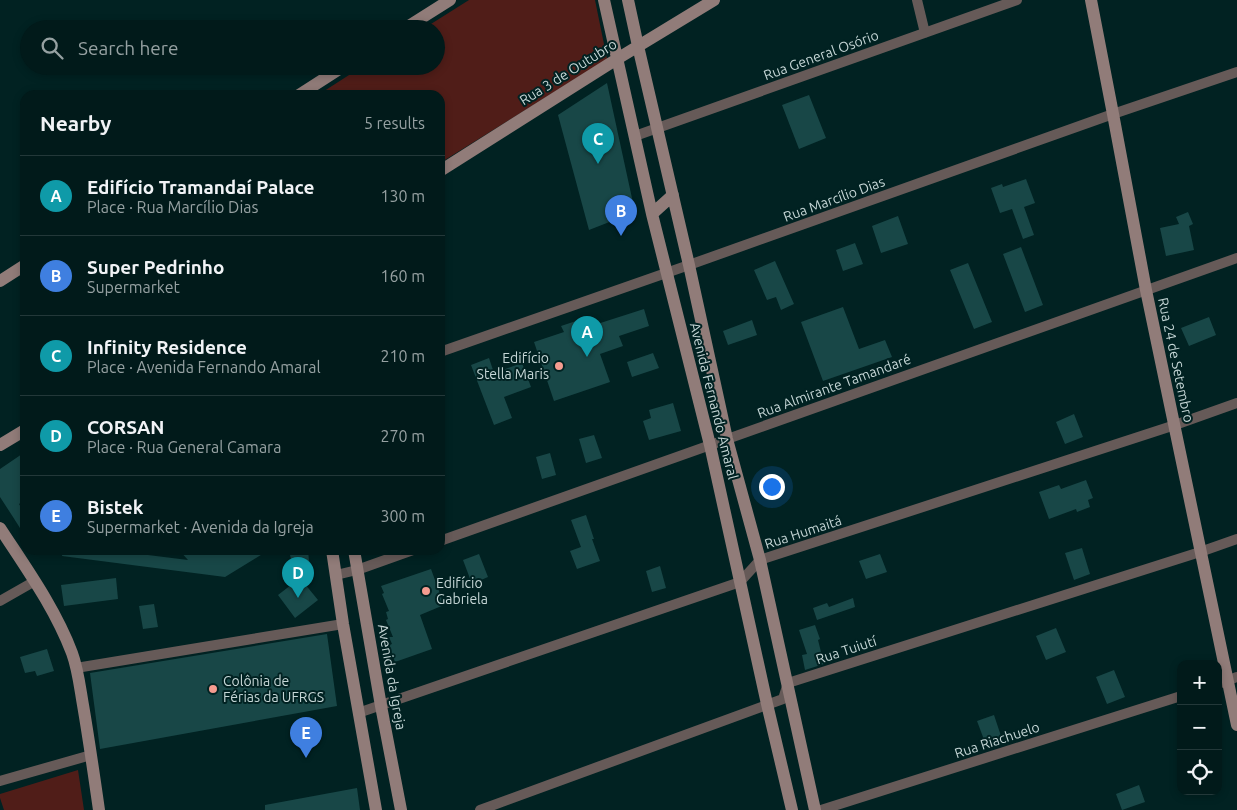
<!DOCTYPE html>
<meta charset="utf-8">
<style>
:root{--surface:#011a1a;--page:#0b2323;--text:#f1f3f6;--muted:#96a1a2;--line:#233839;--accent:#0b8043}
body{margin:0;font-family:Ubuntu,sans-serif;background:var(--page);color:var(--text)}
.controls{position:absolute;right:15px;bottom:15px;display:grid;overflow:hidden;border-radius:10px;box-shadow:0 2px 8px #0003}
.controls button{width:45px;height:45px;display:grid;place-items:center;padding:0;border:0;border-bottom:1px solid var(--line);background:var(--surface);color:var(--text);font:25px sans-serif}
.you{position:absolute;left:771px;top:486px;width:18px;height:18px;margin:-12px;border:4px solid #fff;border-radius:50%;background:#1a73e8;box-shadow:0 0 0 8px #1a73e833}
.badge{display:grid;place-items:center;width:32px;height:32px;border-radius:50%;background:var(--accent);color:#fff;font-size:16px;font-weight:700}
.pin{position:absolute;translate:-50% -41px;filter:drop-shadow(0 1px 2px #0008)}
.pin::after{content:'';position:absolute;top:26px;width:18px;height:15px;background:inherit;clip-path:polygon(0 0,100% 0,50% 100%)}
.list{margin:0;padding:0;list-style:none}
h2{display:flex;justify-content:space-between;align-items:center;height:65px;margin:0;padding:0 20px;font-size:21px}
h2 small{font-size:16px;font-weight:400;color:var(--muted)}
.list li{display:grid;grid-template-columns:32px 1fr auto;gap:15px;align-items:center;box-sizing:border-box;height:80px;padding:0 20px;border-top:1px solid var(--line)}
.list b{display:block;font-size:19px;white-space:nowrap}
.list p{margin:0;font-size:16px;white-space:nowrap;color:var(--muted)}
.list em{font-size:16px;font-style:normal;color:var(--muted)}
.icon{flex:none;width:28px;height:28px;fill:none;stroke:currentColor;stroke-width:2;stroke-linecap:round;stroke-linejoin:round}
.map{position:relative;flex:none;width:1237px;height:810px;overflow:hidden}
.search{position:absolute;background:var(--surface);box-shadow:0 2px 8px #0003;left:20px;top:20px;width:425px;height:55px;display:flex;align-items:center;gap:12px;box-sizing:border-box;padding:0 18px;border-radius:28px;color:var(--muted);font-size:19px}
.panel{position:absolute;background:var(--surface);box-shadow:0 2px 8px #0003;left:20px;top:90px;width:425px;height:465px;border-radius:15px}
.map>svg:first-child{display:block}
.green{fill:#501d18}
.building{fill:#184747}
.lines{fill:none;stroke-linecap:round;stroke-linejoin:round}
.street{stroke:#665a58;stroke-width:10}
.secondary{stroke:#917c79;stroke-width:12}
.poi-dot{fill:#f59c90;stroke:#012222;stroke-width:2}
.labels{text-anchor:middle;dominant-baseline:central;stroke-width:4;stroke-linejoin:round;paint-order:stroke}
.street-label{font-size:14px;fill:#c5d6d6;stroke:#012222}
.poi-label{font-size:14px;fill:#c5d6d6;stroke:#012222;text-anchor:start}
</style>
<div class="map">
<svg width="1237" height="810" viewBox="0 0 1237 810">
<rect width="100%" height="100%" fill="#012222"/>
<!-- green -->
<path class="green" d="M 469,0 L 595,0 L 607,59 L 440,163 L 440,95 L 318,95 L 363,66 L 436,66 L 436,29 L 423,29 Z
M 78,770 L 84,810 L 4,810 L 0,798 L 0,794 Z"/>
<!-- building -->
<path class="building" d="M 607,83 L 635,212 L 589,230 L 558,115 Z
M 809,95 L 826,138 L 799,149 L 782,105 Z
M 1026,179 L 1035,203 L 1024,207 L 1034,235 L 1023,239 L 1012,209 L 1000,213 L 991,188 L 1002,184 L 1003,187 Z
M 1188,212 L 1193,224 L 1189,226 L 1194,250 L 1166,256 L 1160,228 L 1179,224 L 1176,217 Z
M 898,216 L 908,244 L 881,253 L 872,226 Z
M 855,243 L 863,264 L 843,271 L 836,250 Z
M 1021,247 L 1043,305 L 1025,312 L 1003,254 Z
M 775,261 L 794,304 L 781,310 L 776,297 L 767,300 L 754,270 Z
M 968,263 L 992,322 L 974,329 L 950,270 Z
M 843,307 L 859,349 L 885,340 L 892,357 L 823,381 L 801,322 Z
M 644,309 L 649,326 L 619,336 L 623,346 L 600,354 L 610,382 L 554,401 L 534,342 L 564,332 L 561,326 L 588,317 L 591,326 Z
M 1209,317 L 1216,335 L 1189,346 L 1181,328 Z
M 752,320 L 757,335 L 728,345 L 723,331 Z
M 653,353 L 659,368 L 632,377 L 627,362 Z
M 489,358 L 494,373 L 522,363 L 531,387 L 504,397 L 512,418 L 494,425 L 471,365 Z
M 673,403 L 681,431 L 649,440 L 643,421 L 651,418 L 649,410 Z
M 1074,414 L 1083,437 L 1065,444 L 1056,422 Z
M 594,435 L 602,458 L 586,463 L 579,439 Z
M 25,452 L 25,500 L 19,504 L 25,514 L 25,536 L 13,517 L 0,497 L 0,469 Z
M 550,453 L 556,475 L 542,479 L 536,457 Z
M 1086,480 L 1093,498 L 1088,500 L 1090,507 L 1077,512 L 1076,509 L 1049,519 L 1039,492 L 1059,485 L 1061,489 Z
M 586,515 L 594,539 L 592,539 L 600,561 L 577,569 L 570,551 L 581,547 L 571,520 Z
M 1082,548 L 1090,574 L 1074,580 L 1065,553 Z
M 63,550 L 108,550 L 188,560 L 179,550 L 269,550 L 225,577 L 62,556 Z
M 289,550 L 308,550 L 309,561 L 292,564 Z
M 479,554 L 488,577 L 472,584 L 463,560 Z
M 880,554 L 887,572 L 866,579 L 859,561 Z
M 660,566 L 666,588 L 652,592 L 646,571 Z
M 431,569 L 444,605 L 420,615 L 432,649 L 395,662 L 389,645 L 392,644 L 389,637 L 393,637 L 386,620 L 388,619 L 386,612 L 389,611 L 382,594 L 384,593 L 381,586 Z
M 116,578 L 118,599 L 64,606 L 61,585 Z
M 300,578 L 318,600 L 295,618 L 278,595 Z
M 853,598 L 855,607 L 817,620 L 813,608 L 827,603 L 829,607 Z
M 154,604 L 158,627 L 143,629 L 139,606 Z
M 815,625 L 820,639 L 818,640 L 824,664 L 805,670 L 802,655 L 807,654 L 799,630 Z
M 1056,628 L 1066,652 L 1046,660 L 1036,636 Z
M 327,634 L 337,706 L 100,749 L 90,673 Z
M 47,649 L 54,671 L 37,676 L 35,671 L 25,673 L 20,657 Z
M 1114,670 L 1125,697 L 1107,704 L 1096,677 Z
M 994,715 L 1002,739 L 986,745 L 977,721 Z
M 1139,785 L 1145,802 L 1122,810 L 1116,794 Z
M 357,788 L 360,810 L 265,810 L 265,805 Z"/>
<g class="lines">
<!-- street -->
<path class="street" d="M 917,0 L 925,33
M 635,136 L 1017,0
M 440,352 L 689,265 L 1113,114 L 1237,72
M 440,541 L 1237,258
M 336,575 L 357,570 L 413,550
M 0,601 L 35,581
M 76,668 L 343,624
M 1218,684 L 1237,677
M 358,713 L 740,582 L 760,560 L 1175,425 L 1237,403
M 0,781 L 91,755
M 480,810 L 783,699 L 788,683 L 1200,552 L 1237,539
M 821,810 L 1181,696"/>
<!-- secondary -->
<path class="secondary" d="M 604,0 L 652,214 L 710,445 L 767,704 L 792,810
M 628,0 L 638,46 L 689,265 L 727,439 L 760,560 L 815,810
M 1091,0 L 1113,114 L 1146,290 L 1237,725
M 404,29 L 450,0
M 299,95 L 344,66
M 440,171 L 617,59 L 714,0
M 652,214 L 673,195
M 0,281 L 25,265
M 0,445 L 25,430
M 0,528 C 26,568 55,608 72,653 C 78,669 80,688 83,705 C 89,740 94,775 99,810
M 332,550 L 343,624 L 376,810
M 354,550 L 381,706 L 401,810"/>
</g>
<!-- markers -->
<g class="poi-dot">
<circle cx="559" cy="366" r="5"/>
<circle cx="426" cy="591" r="5"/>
<circle cx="213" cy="689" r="5"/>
</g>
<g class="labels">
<!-- street labels -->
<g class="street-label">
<text transform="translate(821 55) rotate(-20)">Rua General Osório</text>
<text transform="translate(568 72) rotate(-32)">Rua 3 de Outubro</text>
<text transform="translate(834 199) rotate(-20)">Rua Marcílio Dias</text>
<text transform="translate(1176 360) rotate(78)">Rua 24 de Setembro</text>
<text transform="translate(834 386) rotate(-20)">Rua Almirante Tamandaré</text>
<text transform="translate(714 401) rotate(76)">Avenida Fernando Amaral</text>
<text transform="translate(803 532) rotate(-18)">Rua Humaitá</text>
<text transform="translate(846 650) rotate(-18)">Rua Tuiutí</text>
<text transform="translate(392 677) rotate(80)">Avenida da Igreja</text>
<text transform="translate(997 740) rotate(-18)">Rua Riachuelo</text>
</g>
<!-- poi labels -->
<g class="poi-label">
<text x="549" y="358" text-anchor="end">Edifício<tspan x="549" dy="16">Stella Maris</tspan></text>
<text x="436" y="583">Edifício<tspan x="436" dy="16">Gabriela</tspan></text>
<text x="223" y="681">Colônia de<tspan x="223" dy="16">Férias da UFRGS</tspan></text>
</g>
</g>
</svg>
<div class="controls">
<button>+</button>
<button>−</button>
<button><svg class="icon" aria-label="locate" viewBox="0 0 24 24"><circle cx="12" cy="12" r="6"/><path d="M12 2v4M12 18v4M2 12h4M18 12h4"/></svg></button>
</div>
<div class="you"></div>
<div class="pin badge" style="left:587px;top:357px;background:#0f9aa8">A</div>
<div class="pin badge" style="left:621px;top:236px;background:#3f7fe0">B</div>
<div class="pin badge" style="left:598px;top:164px;background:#0f9aa8">C</div>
<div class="pin badge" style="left:298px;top:598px;background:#0f9aa8">D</div>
<div class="pin badge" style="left:306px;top:758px;background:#3f7fe0">E</div>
<div class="search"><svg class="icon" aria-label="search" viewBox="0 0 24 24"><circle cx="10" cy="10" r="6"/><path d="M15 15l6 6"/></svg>Search here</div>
<section class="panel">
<h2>Nearby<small>5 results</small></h2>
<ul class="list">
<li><span class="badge" style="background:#0f9aa8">A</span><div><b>Edifício Tramandaí Palace</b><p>Place · Rua Marcílio Dias</p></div><em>130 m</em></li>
<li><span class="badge" style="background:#3f7fe0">B</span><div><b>Super Pedrinho</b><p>Supermarket</p></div><em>160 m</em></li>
<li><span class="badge" style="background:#0f9aa8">C</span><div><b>Infinity Residence</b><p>Place · Avenida Fernando Amaral</p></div><em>210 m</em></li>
<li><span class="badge" style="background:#0f9aa8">D</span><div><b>CORSAN</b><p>Place · Rua General Camara</p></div><em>270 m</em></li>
<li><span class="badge" style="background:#3f7fe0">E</span><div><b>Bistek</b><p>Supermarket · Avenida da Igreja</p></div><em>300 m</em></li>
</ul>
</section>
</div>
